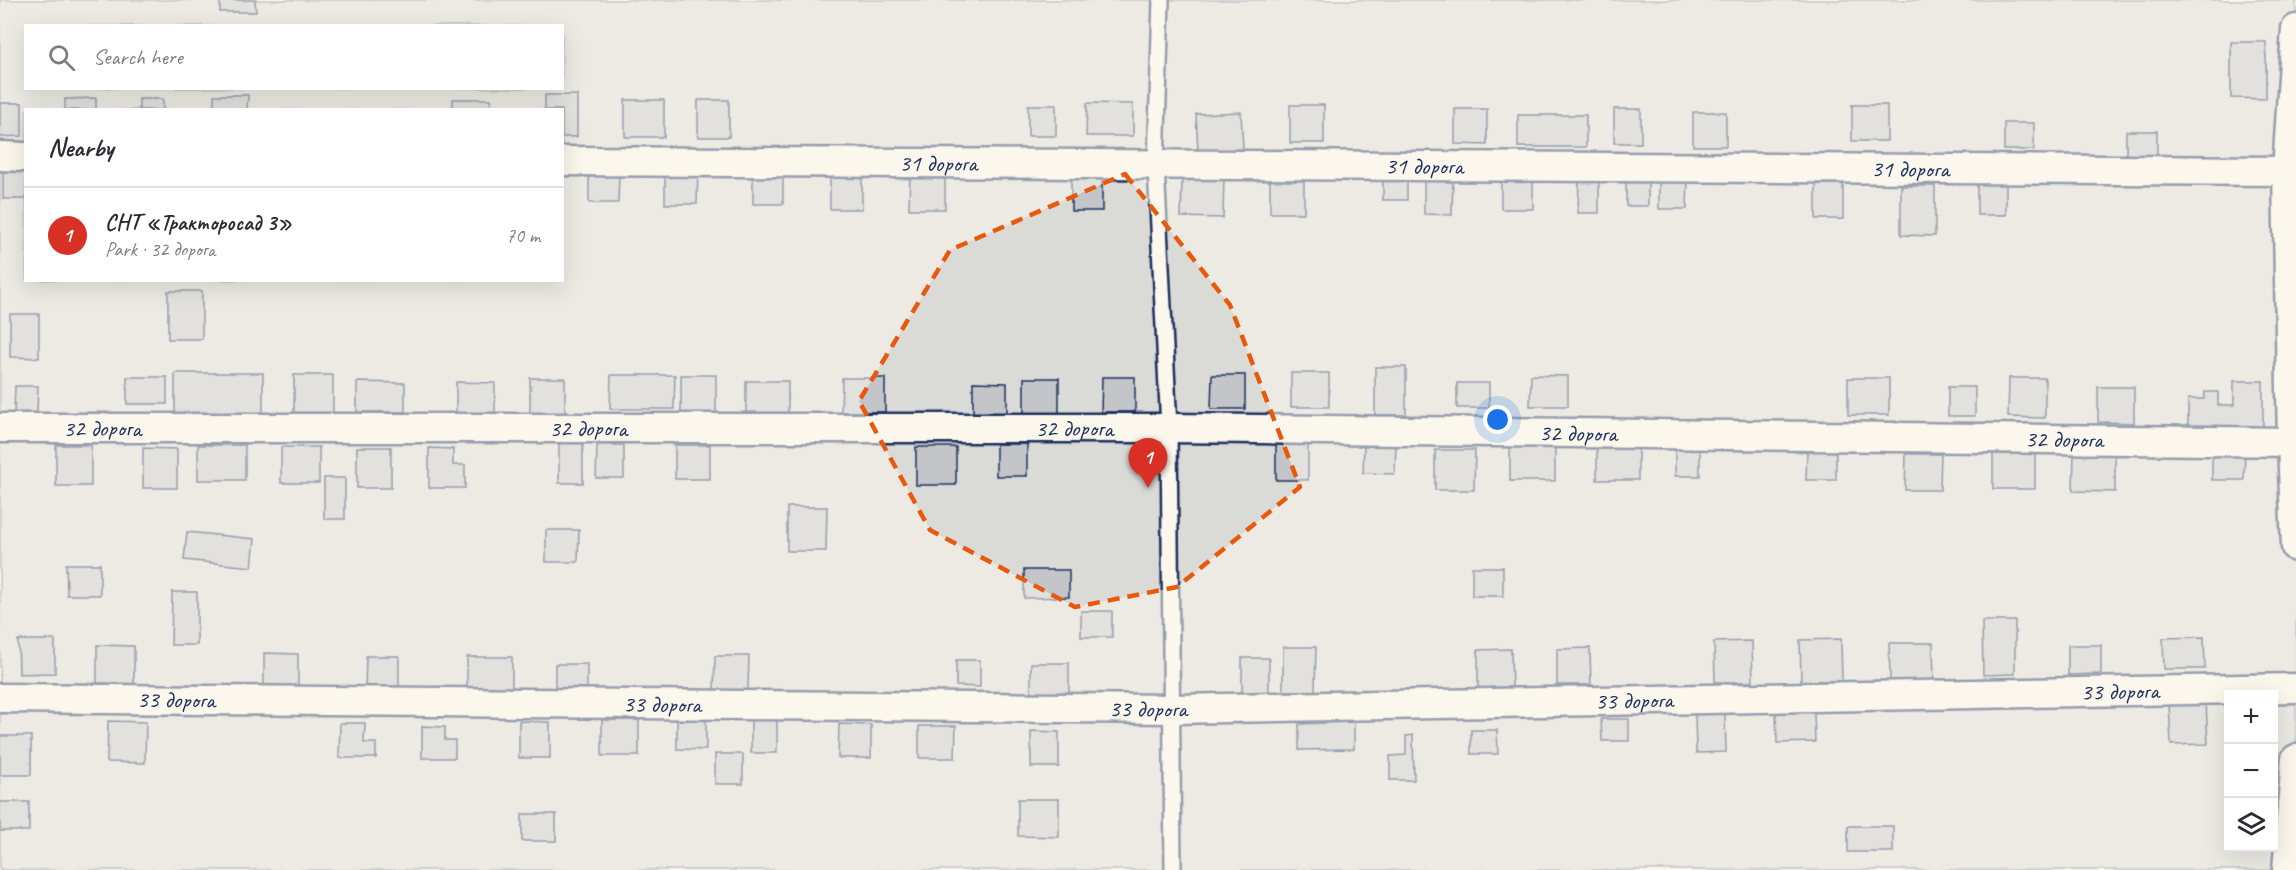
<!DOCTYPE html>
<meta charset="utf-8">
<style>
:root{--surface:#fff;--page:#f7f7f7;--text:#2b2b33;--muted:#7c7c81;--line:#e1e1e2;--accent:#d93025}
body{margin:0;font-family:Caveat,sans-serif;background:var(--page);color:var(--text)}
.controls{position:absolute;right:18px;bottom:18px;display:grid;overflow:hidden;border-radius:0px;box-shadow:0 6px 24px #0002}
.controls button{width:54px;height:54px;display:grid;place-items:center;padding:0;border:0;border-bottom:2px solid var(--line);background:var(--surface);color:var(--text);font:30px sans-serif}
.you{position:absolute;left:1498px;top:420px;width:21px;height:21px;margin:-15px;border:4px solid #fff;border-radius:50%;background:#1a73e8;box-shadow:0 0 0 9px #1a73e833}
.badge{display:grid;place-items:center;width:39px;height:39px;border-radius:50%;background:var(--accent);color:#fff;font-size:20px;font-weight:700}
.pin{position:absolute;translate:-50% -50px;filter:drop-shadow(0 2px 3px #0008)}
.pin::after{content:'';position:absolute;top:32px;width:21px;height:18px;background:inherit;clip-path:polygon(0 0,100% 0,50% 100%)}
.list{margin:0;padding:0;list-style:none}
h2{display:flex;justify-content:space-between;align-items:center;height:78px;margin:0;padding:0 24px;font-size:26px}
h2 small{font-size:20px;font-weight:400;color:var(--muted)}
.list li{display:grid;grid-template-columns:39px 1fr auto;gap:18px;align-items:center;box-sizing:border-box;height:96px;padding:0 24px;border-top:2px solid var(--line)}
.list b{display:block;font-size:22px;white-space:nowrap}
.list p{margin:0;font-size:20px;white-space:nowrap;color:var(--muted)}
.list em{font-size:20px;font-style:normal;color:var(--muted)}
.icon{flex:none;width:33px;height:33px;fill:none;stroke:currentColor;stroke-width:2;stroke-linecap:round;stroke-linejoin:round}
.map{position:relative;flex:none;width:2296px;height:870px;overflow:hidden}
.search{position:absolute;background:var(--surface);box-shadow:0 6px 24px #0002;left:24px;top:24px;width:540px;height:66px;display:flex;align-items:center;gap:15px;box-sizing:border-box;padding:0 21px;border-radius:0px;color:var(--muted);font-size:22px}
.panel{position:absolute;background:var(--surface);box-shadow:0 6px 24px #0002;left:24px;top:108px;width:540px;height:174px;border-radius:0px}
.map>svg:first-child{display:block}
.green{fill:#dadad7;stroke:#7a849a;stroke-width:1.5;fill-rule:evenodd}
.building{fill:#c3c5c9;stroke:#1b2f5e;stroke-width:1.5}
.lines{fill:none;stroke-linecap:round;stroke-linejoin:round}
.service-casing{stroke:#1b2f5e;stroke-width:20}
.minor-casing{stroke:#1b2f5e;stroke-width:33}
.service{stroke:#fbf7ec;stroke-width:15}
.minor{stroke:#fbf7ec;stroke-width:28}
.marked{fill:none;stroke:#e8590c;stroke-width:4.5;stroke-dasharray:12 8;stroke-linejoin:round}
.labels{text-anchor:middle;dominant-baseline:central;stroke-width:4.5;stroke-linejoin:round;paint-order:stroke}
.street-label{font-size:24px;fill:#1b2f5e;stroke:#fbf7ec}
</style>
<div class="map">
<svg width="2296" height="870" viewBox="0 0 2296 870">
<rect width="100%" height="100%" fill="#fbf7ec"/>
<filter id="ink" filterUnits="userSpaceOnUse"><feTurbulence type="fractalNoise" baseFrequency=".0167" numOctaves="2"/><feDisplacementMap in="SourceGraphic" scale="12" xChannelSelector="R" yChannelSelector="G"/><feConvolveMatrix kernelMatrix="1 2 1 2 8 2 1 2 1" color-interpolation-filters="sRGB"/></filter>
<g filter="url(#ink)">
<!-- green -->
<path class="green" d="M 0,0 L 2296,0 L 2296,870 L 0,870 ZM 26,26 L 562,26 L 562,88 L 26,88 ZM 26,110 L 562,110 L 562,280 L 26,280 ZM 2228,694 L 2274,694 L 2274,848 L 2228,848 Z"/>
<!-- building -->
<path class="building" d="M 220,0 L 255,0 L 256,12 L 220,12 Z
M 2231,42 L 2266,42 L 2266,99 L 2231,98 Z
M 214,95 L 248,95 L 247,110 L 214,110 Z
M 545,95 L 577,95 L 577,137 L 562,137 L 562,110 L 545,110 Z
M 96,98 L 96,110 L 65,110 L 65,99 Z
M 139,99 L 163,99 L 163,110 L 139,110 Z
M 453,99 L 491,99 L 491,110 L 453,110 Z
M 625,100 L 664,100 L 664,137 L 625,137 Z
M 698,100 L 729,100 L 729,137 L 698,137 Z
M 0,103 L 22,103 L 22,136 L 0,137 Z
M 1087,103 L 1133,104 L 1133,136 L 1086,136 Z
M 1028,105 L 1056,105 L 1056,136 L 1028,136 Z
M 1290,105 L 1324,105 L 1324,143 L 1290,143 Z
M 1852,105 L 1887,105 L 1887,141 L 1852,141 Z
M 1455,109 L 1487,109 L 1487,145 L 1455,144 Z
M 1614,109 L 1641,109 L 1641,143 L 1614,143 Z
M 1241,112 L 1243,149 L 1198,152 L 1196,114 Z
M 1693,112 L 1726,112 L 1726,146 L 1693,146 Z
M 1518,115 L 1586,115 L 1586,147 L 1518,147 Z
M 2004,123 L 2034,123 L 2034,150 L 2004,150 Z
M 2126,131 L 2157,131 L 2157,156 L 2126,156 Z
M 3,167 L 26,168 L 26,199 L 3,199 Z
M 1383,170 L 1407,171 L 1407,200 L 1383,200 Z
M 665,171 L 698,171 L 697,204 L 665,204 Z
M 830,171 L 862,171 L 862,209 L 830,209 Z
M 910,171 L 945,172 L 945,209 L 909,209 Z
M 1071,172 L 1102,172 L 1102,211 L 1071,211 Z
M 589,174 L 619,174 L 618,203 L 589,203 Z
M 753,174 L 783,174 L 783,204 L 753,204 Z
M 1501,174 L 1533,174 L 1533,209 L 1501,209 Z
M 1424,175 L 1453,175 L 1452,215 L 1424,214 Z
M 1626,176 L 1648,176 L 1648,206 L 1626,206 Z
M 1182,178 L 1224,178 L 1223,218 L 1181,217 Z
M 1270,178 L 1304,178 L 1304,213 L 1270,213 Z
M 1579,179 L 1599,179 L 1599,213 L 1578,213 Z
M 1659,179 L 1688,179 L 1687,209 L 1659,209 Z
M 1977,182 L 2006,183 L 2006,215 L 1977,215 Z
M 1816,184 L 1843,184 L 1843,219 L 1816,219 Z
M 1901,186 L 1935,186 L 1935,236 L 1901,235 Z
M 168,291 L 202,291 L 202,339 L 168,339 Z
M 10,314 L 39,314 L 39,358 L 10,357 Z
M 1375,367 L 1406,367 L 1406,415 L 1375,415 Z
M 175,373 L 263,373 L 263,414 L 175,414 Z
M 1291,373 L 1329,373 L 1329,407 L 1291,407 Z
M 294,375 L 333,375 L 333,417 L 294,417 Z
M 611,375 L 675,375 L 674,409 L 610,409 Z
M 681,375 L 716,375 L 716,413 L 681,413 Z
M 1212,375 L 1245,375 L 1245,409 L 1211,409 Z
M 1531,375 L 1568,376 L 1568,406 L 1530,406 Z
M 127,377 L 167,377 L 167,404 L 127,404 Z
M 1102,377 L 1135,377 L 1135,412 L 1101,412 Z
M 530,378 L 565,378 L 565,413 L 530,413 Z
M 842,378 L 885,378 L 885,412 L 841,412 Z
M 1024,378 L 1059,378 L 1059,415 L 1024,415 Z
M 1848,378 L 1889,378 L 1889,415 L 1848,415 Z
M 2009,378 L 2045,378 L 2045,418 L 2008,417 Z
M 746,381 L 788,381 L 788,413 L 746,413 Z
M 2234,381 L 2263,381 L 2263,429 L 2188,428 L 2188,399 L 2204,399 L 2205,392 L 2218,392 L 2218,405 L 2234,405 Z
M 357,382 L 405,383 L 405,412 L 357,412 Z
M 456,382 L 495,383 L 495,413 L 456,413 Z
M 973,382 L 1007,383 L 1007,415 L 973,415 Z
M 1457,383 L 1489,383 L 1489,408 L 1457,408 Z
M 15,386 L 38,386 L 37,413 L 14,413 Z
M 1948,387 L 1975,387 L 1975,416 L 1948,416 Z
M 2098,387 L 2134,387 L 2134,423 L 2098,422 Z
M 559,441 L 583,441 L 583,483 L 559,483 Z
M 1597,442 L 1638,443 L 1638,480 L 1597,480 Z
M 1675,443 L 1700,443 L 1700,476 L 1675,476 Z
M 996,444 L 1027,444 L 1027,476 L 996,476 Z
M 1276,444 L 1308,444 L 1308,480 L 1276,480 Z
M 1364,444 L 1396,444 L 1395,474 L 1363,473 Z
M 56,445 L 91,445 L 91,486 L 56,486 Z
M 198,445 L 245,445 L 245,480 L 198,480 Z
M 597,445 L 624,445 L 624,478 L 596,478 Z
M 675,445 L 710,445 L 710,479 L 675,479 Z
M 1510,445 L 1555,446 L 1555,481 L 1510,481 Z
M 281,447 L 319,447 L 319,483 L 281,483 Z
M 357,447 L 391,447 L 391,488 L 357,488 Z
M 916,447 L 956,447 L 956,485 L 916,485 Z
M 143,448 L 177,449 L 177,488 L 143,488 Z
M 429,448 L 453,449 L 453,465 L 465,465 L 465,488 L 429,488 Z
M 1435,450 L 1475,450 L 1474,490 L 1435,490 Z
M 1807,451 L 1836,451 L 1836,480 L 1806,480 Z
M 2212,451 L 2245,451 L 2244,480 L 2212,480 Z
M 1906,454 L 1941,454 L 1940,490 L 1905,490 Z
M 1993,454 L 2035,454 L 2035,489 L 1993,489 Z
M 2074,454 L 2115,454 L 2115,492 L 2073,491 Z
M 324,478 L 345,478 L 345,519 L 324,519 Z
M 787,507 L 827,507 L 826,551 L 787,551 Z
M 546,530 L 579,530 L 578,562 L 546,562 Z
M 187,532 L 255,539 L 252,567 L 184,560 Z
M 66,564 L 100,564 L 100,595 L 67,595 Z
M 1472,567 L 1503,567 L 1503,596 L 1472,596 Z
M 1024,570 L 1069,570 L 1069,597 L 1024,598 Z
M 172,592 L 197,592 L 197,645 L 171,645 Z
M 1081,611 L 1112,611 L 1112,637 L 1081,637 Z
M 1982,621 L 2015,621 L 2015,674 L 1983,675 Z
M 2204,637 L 2205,669 L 2164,669 L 2163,638 Z
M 1841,639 L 1842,681 L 1801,681 L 1800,640 Z
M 18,640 L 55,640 L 55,673 L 19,674 Z
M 1752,641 L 1753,682 L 1715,682 L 1714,642 Z
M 1889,643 L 1933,643 L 1934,681 L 1890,681 Z
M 97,645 L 134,646 L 134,684 L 97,683 Z
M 2068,645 L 2101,645 L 2101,674 L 2068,675 Z
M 1283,647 L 1316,647 L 1315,691 L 1283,691 Z
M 1590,648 L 1591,685 L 1557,685 L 1557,649 Z
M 1511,649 L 1512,687 L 1478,688 L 1478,650 Z
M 264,653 L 298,654 L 298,687 L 264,687 Z
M 366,656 L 399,656 L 399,690 L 365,689 Z
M 715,656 L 749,656 L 748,690 L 714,690 Z
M 467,657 L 512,657 L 512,688 L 467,687 Z
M 1242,658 L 1269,658 L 1269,693 L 1242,693 Z
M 956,660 L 980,660 L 980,687 L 956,686 Z
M 1031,663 L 1069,663 L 1069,697 L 1031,696 Z
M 555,664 L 587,664 L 587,692 L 555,692 Z
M 2206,702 L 2208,744 L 2171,745 L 2169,704 Z
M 1814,712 L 1815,742 L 1777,743 L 1776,713 Z
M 1695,714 L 1725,714 L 1726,752 L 1696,753 Z
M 751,719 L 777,719 L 777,753 L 751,753 Z
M 1601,719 L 1629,719 L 1629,741 L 1602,741 Z
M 602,720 L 639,720 L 639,756 L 602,756 Z
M 677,720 L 706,720 L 706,750 L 677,749 Z
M 108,721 L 146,722 L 145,763 L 107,762 Z
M 519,721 L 550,722 L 550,758 L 519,758 Z
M 1354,722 L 1354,749 L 1299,750 L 1299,724 Z
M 340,723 L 365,723 L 364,743 L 376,743 L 376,758 L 339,758 Z
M 839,724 L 871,725 L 871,758 L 838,758 Z
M 422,726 L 445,727 L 445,740 L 455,740 L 455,758 L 422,758 Z
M 919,726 L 956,726 L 955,758 L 919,758 Z
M 1471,730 L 1497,730 L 1498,754 L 1471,754 Z
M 1031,731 L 1059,732 L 1059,767 L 1031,767 Z
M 1413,735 L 1414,780 L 1390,780 L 1390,756 L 1406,755 L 1406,736 Z
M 0,736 L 31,736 L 31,775 L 0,775 Z
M 715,754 L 743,754 L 743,784 L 715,784 Z
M 1018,799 L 1059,799 L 1059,837 L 1018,836 Z
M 0,802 L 29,802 L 29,831 L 0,831 Z
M 522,814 L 556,814 L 556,841 L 522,841 Z
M 1848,826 L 1893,826 L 1893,852 L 1848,852 Z"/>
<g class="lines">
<defs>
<path id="service" d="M 1161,0 L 1156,166 L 1169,428 L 1173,870"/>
<g id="minor">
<path d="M 2296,29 L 2287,171 L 2292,442 L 2296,547"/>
<path d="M 0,156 L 26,157"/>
<path id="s1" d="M 562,161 L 2287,171"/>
<path id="s2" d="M 0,428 L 1169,428 L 2292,442"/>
<path id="s3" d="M 0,698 L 1173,709 L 2296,688"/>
<path d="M 2287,870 L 2296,759"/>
</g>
</defs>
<!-- service casing -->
<use href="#service" class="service-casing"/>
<!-- minor casing -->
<use href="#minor" class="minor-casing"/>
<!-- service -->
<use href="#service" class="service"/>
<!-- minor -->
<use href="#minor" class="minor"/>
</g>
</g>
<!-- marked area -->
<path d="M0 0H2296V870H0ZM 1125,174 L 1230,305 L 1300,487 L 1177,587 L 1075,607 L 930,530 L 859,401 L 950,250 Z" fill="#fbf7ec" fill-opacity=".55" fill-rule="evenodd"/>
<path class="marked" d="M 1125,174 L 1230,305 L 1300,487 L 1177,587 L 1075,607 L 930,530 L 859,401 L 950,250 Z"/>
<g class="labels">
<!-- street labels -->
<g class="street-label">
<text stroke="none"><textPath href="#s1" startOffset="376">31 дорога</textPath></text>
<text stroke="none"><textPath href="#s1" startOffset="862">31 дорога</textPath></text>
<text stroke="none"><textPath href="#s1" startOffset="1348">31 дорога</textPath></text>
<text stroke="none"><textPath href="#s2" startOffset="102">32 дорога</textPath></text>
<text stroke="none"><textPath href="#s2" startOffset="588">32 дорога</textPath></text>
<text stroke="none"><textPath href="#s2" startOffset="1074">32 дорога</textPath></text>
<text stroke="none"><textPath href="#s2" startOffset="1578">32 дорога</textPath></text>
<text stroke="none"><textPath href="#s2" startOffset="2064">32 дорога</textPath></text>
<text stroke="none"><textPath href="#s3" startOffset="2120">33 дорога</textPath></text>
<text stroke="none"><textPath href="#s3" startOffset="176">33 дорога</textPath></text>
<text stroke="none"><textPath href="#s3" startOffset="1634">33 дорога</textPath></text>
<text stroke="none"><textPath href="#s3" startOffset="662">33 дорога</textPath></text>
<text stroke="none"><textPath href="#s3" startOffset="1148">33 дорога</textPath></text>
</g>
</g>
</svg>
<div class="controls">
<button>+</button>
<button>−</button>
<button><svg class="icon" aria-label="layers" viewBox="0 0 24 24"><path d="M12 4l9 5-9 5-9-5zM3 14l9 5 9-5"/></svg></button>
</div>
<div class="you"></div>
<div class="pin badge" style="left:1148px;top:488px">1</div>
<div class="search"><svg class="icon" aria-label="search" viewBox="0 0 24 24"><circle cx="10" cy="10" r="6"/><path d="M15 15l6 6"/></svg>Search here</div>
<section class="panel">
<h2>Nearby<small></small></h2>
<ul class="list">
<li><span class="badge">1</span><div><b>СНТ «Тракторосад 3»</b><p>Park · 32 дорога</p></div><em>70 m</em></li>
</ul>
</section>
</div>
